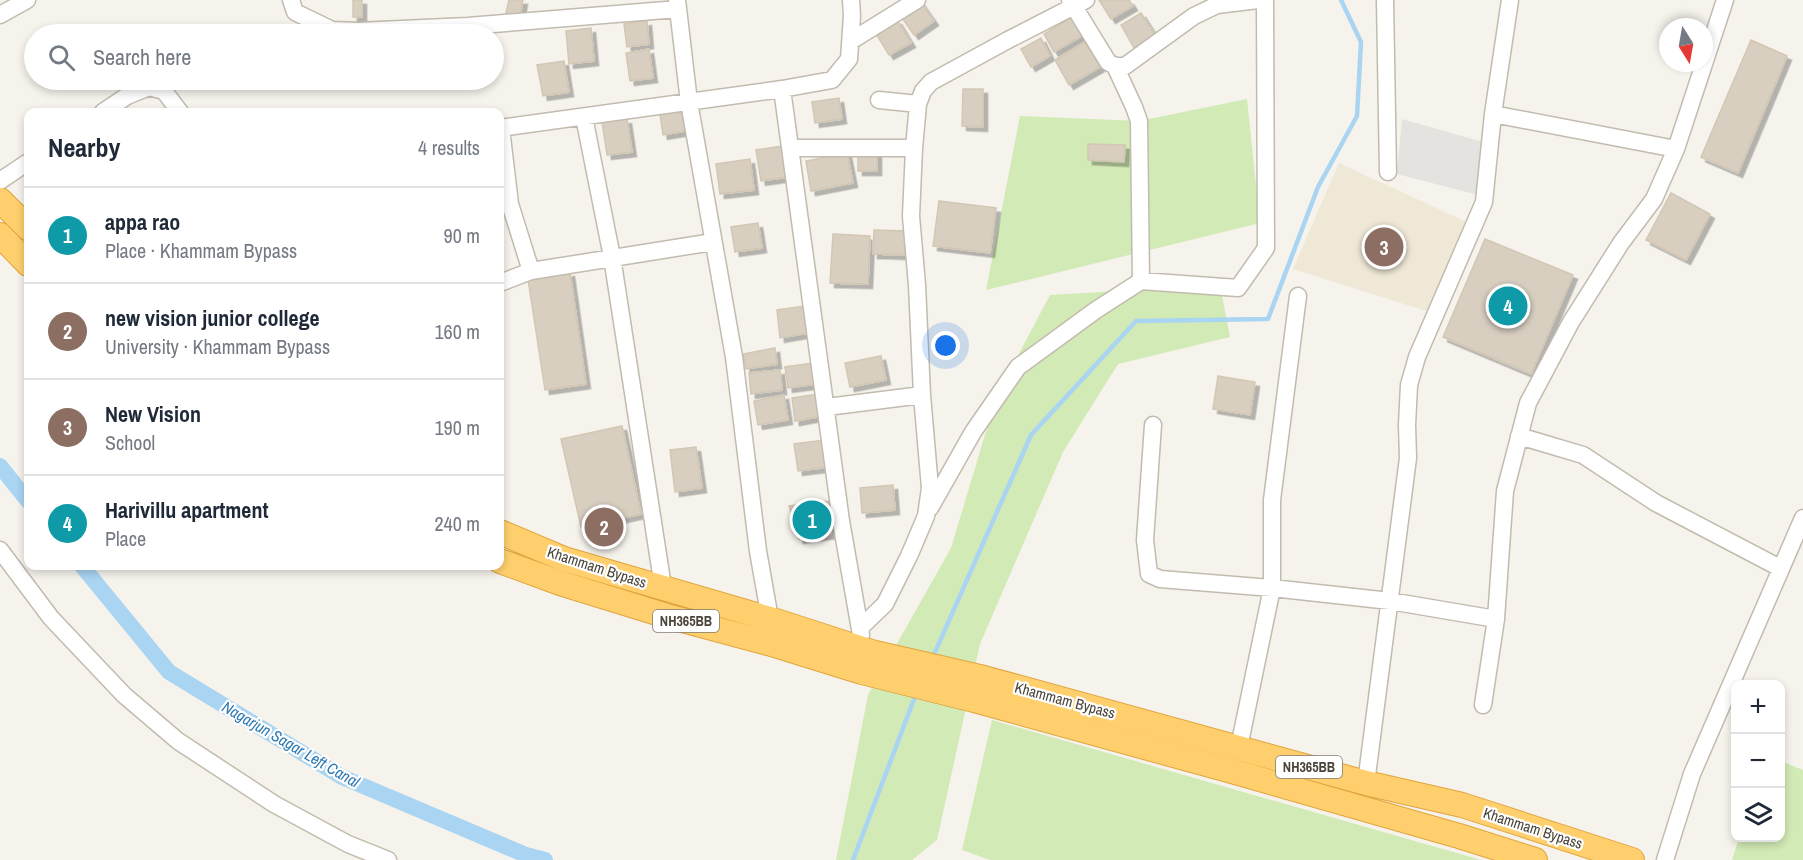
<!DOCTYPE html>
<meta charset="utf-8">
<style>
:root{--surface:#fff;--page:#f6f6f7;--text:#1f2937;--muted:#747a83;--line:#e0e1e3;--accent:#fc3f1d}
body{margin:0;font-family:"Archivo Narrow",sans-serif;background:var(--page);color:var(--text)}
.controls{position:absolute;right:18px;bottom:18px;display:grid;overflow:hidden;border-radius:12px;box-shadow:0 3px 9px #0003}
.controls button{width:54px;height:54px;display:grid;place-items:center;padding:0;border:0;border-bottom:2px solid var(--line);background:var(--surface);color:var(--text);font:30px sans-serif}
.compass{position:absolute;left:1659px;top:18px;width:54px;height:54px;border-radius:50%;background:var(--surface);box-shadow:0 3px 9px #0003;rotate:169deg}
.you{position:absolute;left:946px;top:346px;width:21px;height:21px;margin:-15px;border:4px solid #fff;border-radius:50%;background:#1a73e8;box-shadow:0 0 0 9px #1a73e833}
.badge{display:grid;place-items:center;width:39px;height:39px;border-radius:50%;background:var(--accent);color:#fff;font-size:20px;font-weight:700}
.pin{position:absolute;translate:-50% -50%;border:3px solid #fff;box-shadow:0 2px 6px #0006}
.list{margin:0;padding:0;list-style:none}
h2{display:flex;justify-content:space-between;align-items:center;height:78px;margin:0;padding:0 24px;font-size:26px}
h2 small{font-size:20px;font-weight:400;color:var(--muted)}
.list li{display:grid;grid-template-columns:39px 1fr auto;gap:18px;align-items:center;box-sizing:border-box;height:96px;padding:0 24px;border-top:2px solid var(--line)}
.list b{display:block;font-size:22px;white-space:nowrap}
.list p{margin:0;font-size:20px;white-space:nowrap;color:var(--muted)}
.list em{font-size:20px;font-style:normal;color:var(--muted)}
.icon{flex:none;width:33px;height:33px;fill:none;stroke:currentColor;stroke-width:2;stroke-linecap:round;stroke-linejoin:round}
.map{position:relative;flex:none;width:1803px;height:860px;overflow:hidden}
.search{position:absolute;background:var(--surface);box-shadow:0 3px 9px #0003;left:24px;top:24px;width:480px;height:66px;display:flex;align-items:center;gap:15px;box-sizing:border-box;padding:0 21px;border-radius:33px;color:var(--muted);font-size:22px}
.panel{position:absolute;background:var(--surface);box-shadow:0 3px 9px #0003;left:24px;top:108px;width:480px;height:462px;border-radius:12px}
.map>svg:first-child{display:block}
.education{fill:#efe8d6}
.green{fill:#d2eab5}
.parking{fill:#e5e3e0}
.lines{fill:none;stroke-linecap:round;stroke-linejoin:round}
.stream{stroke:#a9d4f2;stroke-width:4.5}
.canal{stroke:#a9d4f2;stroke-width:16}
.building{fill:#d8cfc1;stroke:#d3c7b4;stroke-width:1.5;filter:url(#shadow)}
.minor-casing{stroke:#c2bbae;stroke-width:19}
.highway-casing{stroke:#e0a43c;stroke-width:26}
.minor{stroke:#fff;stroke-width:16}
.highway{stroke:#ffcf6e;stroke-width:24}
.labels{text-anchor:middle;dominant-baseline:central;stroke-width:4.5;stroke-linejoin:round;paint-order:stroke}
.shield{fill:#fff;stroke:#817c74;stroke-width:1.5}
.shield-label{font-size:14px;font-weight:bold;fill:#4b4439}
.street-label{font-size:15px;fill:#4b4439;stroke:#fff}
.water-label{font-size:16px;font-style:italic;fill:#2e7ab2;stroke:#fff}
</style>
<div class="map">
<svg width="1803" height="860" viewBox="0 0 1803 860">
<defs>
<filter id="shadow"><feDropShadow dx="4.5" dy="4.5" stdDeviation="0" flood-color="#0004"/></filter>
</defs>
<rect width="100%" height="100%" fill="#f6f3ec"/>
<!-- education -->
<path class="education" d="M 1339,163 L 1473,225 L 1442,316 L 1293,269 Z"/>
<!-- green -->
<path class="green" d="M 1247,99 L 1260,223 L 986,290 L 1020,116 L 1139,121 Z
M 1220,285 L 1230,337 L 1118,364 L 1063,452 L 980,644 L 937,840 L 912,860 L 836,860 L 868,695 L 951,548 L 997,395 L 1050,295 Z
M 992,720 L 1481,860 L 990,860 L 962,850 Z
M 1781,761 L 1803,770 L 1803,860 L 1732,860 L 1739,838 L 1780,838 Z"/>
<!-- parking -->
<path class="parking" d="M 1402,119 L 1483,142 L 1478,195 L 1397,174 Z"/>
<g class="lines">
<!-- stream -->
<path class="stream" d="M 932,659 L 1031,435 L 1136,321 L 1268,319 L 1318,187 L 1357,116 L 1361,42 L 1341,0
M 853,860 L 916,694"/>
<!-- canal -->
<path class="canal" d="M 0,466 L 28,501
M 82,566 L 169,672 L 342,777 L 526,855 L 545,860"/>
</g>
<!-- building -->
<path class="building" d="M 353,0 L 362,0 L 362,17 L 353,17 Z
M 509,0 L 523,0 L 520,16 L 506,13 Z
M 1099,0 L 1129,0 L 1133,6 L 1111,19 Z
M 920,1 L 934,21 L 914,35 L 900,15 Z
M 1141,13 L 1155,35 L 1134,48 L 1121,25 Z
M 1074,16 L 1085,34 L 1054,52 L 1044,34 Z
M 897,20 L 911,43 L 889,55 L 875,32 Z
M 647,21 L 649,44 L 627,47 L 624,24 Z
M 591,28 L 594,61 L 569,64 L 566,31 Z
M 1041,38 L 1050,56 L 1031,67 L 1021,49 Z
M 1751,40 L 1787,56 L 1738,173 L 1701,157 Z
M 1085,42 L 1100,67 L 1069,85 L 1055,60 Z
M 649,49 L 653,78 L 630,81 L 626,53 Z
M 564,61 L 569,92 L 543,96 L 537,65 Z
M 963,89 L 983,89 L 983,127 L 962,126 Z
M 839,98 L 842,119 L 815,123 L 812,102 Z
M 682,110 L 686,131 L 663,135 L 660,114 Z
M 627,119 L 632,152 L 607,155 L 602,122 Z
M 1088,144 L 1125,145 L 1124,162 L 1088,160 Z
M 782,146 L 787,177 L 761,181 L 756,150 Z
M 858,149 L 877,149 L 877,171 L 858,171 Z
M 847,153 L 853,183 L 811,191 L 806,161 Z
M 750,159 L 754,190 L 720,194 L 716,164 Z
M 1671,193 L 1710,214 L 1686,260 L 1646,240 Z
M 939,201 L 996,208 L 990,253 L 933,246 Z
M 758,223 L 762,248 L 735,252 L 731,227 Z
M 874,230 L 906,231 L 905,255 L 873,254 Z
M 833,234 L 870,236 L 868,284 L 830,283 Z
M 1485,239 L 1573,275 L 1531,374 L 1443,337 Z
M 570,272 L 586,384 L 545,390 L 528,279 Z
M 805,306 L 809,333 L 780,338 L 777,310 Z
M 775,348 L 777,364 L 746,369 L 743,354 Z
M 881,356 L 886,380 L 850,387 L 845,363 Z
M 813,363 L 816,384 L 788,388 L 785,367 Z
M 780,370 L 782,390 L 751,394 L 749,373 Z
M 1218,376 L 1255,382 L 1250,415 L 1213,409 Z
M 819,394 L 823,416 L 795,421 L 792,398 Z
M 784,395 L 788,420 L 758,425 L 754,401 Z
M 622,426 L 641,514 L 581,527 L 561,439 Z
M 825,440 L 829,467 L 798,471 L 794,444 Z
M 696,447 L 702,488 L 675,492 L 670,450 Z
M 893,485 L 895,510 L 862,513 L 860,488 Z
M 829,501 L 831,534 L 799,539 L 789,506 Z"/>
<g class="lines">
<defs>
<path id="minor" d="M 291,0 L 295,12 L 332,30 L 358,31 L 468,26 L 678,9
M 677,0 L 689,102 L 734,357 L 758,551 L 770,619
M 1070,0 L 1108,62 L 1115,66 L 1125,66 L 1194,16 L 1217,5 L 1258,0
M 1385,0 L 1388,172
M 0,15 L 27,0
M 851,41 L 917,0
M 1115,66 L 1134,107 L 1139,121 L 1141,281
M 782,89 L 841,521 L 861,635
M 879,100 L 918,104
M 103,112 L 127,96 L 149,87 L 164,91 L 180,112
M 1493,114 L 1676,149
M 584,117 L 612,257 L 663,587
M 500,128 L 782,89 L 832,80 L 849,59 L 852,16 L 851,0
M 792,148 L 914,148
M 0,181 L 28,162
M 531,271 L 713,242
M 500,283 L 531,271 L 510,204 L 501,128
M 827,407 L 922,395
M 1153,425 L 1145,540 L 1149,574 L 1160,579 L 1272,588 L 1272,500 L 1298,296
M 1519,436 L 1583,455 L 1656,503 L 1780,568
M 930,508 L 973,432 L 1018,367 L 1096,310 L 1141,281 L 1238,288 L 1266,248 L 1265,0
M 0,550 L 51,618 L 124,695 L 178,741 L 274,804 L 348,844 L 388,860
M 860,628 L 885,604 L 909,556 L 926,516 L 930,488 L 922,395 L 917,285 L 911,216 L 914,148 L 918,104 L 923,91 L 931,82 L 1008,40 L 1086,0
M 1483,705 L 1496,619 L 1505,491 L 1528,403 L 1571,322 L 1621,243 L 1654,199 L 1676,149 L 1725,0
M 1239,747 L 1272,588 L 1390,601 L 1496,619
M 1366,783 L 1408,458 L 1407,425 L 1409,385 L 1417,357 L 1484,202 L 1493,114 L 1510,0
M 1665,860 L 1692,774 L 1803,518"/>
<path id="highway" d="M 0,200 L 28,228
M 0,235 L 28,264
M 500,532 L 564,559 L 770,619 L 875,653 L 984,678 L 1366,783 L 1462,805 L 1632,860
M 500,561 L 560,583 L 667,616 L 775,645 L 862,672 L 974,700 L 1228,770 L 1459,836 L 1535,860"/>
</defs>
<!-- minor casing -->
<use href="#minor" class="minor-casing"/>
<!-- highway casing -->
<use href="#highway" class="highway-casing"/>
<!-- minor -->
<use href="#minor" class="minor"/>
<!-- highway -->
<use href="#highway" class="highway"/>
</g>
<g class="labels">
<!-- shield labels -->
<g class="shield">
<rect x="653" y="610" width="66" height="22" rx="4.5"/>
<rect x="1276" y="756" width="66" height="22" rx="4.5"/>
</g>
<g class="shield-label">
<text x="686" y="621">NH365BB</text>
<text x="1309" y="767">NH365BB</text>
</g>
<!-- street labels -->
<g class="street-label">
<text transform="translate(597 567) rotate(18)">Khammam Bypass</text>
<text transform="translate(1065 700) rotate(15)">Khammam Bypass</text>
<text transform="translate(1533 828) rotate(18)">Khammam Bypass</text>
</g>
<!-- water labels -->
<g class="water-label">
<text transform="translate(291 744) rotate(30)">Nagarjun Sagar Left Canal</text>
</g>
</g>
</svg>
<div class="controls">
<button>+</button>
<button>−</button>
<button><svg class="icon" aria-label="layers" viewBox="0 0 24 24"><path d="M12 4l9 5-9 5-9-5zM3 14l9 5 9-5"/></svg></button>
</div>
<svg class="compass" viewBox="-18 -18 36 36"><path d="M0-13l5 13h-10z" fill="#e53935"/><path d="M0 13l5-13h-10z" fill="#747a83"/></svg>
<div class="you"></div>
<div class="pin badge" style="left:812px;top:520px;background:#0f9aa8">1</div>
<div class="pin badge" style="left:604px;top:527px;background:#8d6e63">2</div>
<div class="pin badge" style="left:1384px;top:247px;background:#8d6e63">3</div>
<div class="pin badge" style="left:1508px;top:306px;background:#0f9aa8">4</div>
<div class="search"><svg class="icon" aria-label="search" viewBox="0 0 24 24"><circle cx="10" cy="10" r="6"/><path d="M15 15l6 6"/></svg>Search here</div>
<section class="panel">
<h2>Nearby<small>4 results</small></h2>
<ul class="list">
<li><span class="badge" style="background:#0f9aa8">1</span><div><b>appa rao</b><p>Place · Khammam Bypass</p></div><em>90 m</em></li>
<li><span class="badge" style="background:#8d6e63">2</span><div><b>new vision junior college</b><p>University · Khammam Bypass</p></div><em>160 m</em></li>
<li><span class="badge" style="background:#8d6e63">3</span><div><b>New Vision</b><p>School</p></div><em>190 m</em></li>
<li><span class="badge" style="background:#0f9aa8">4</span><div><b>Harivillu apartment</b><p>Place</p></div><em>240 m</em></li>
</ul>
</section>
</div>
